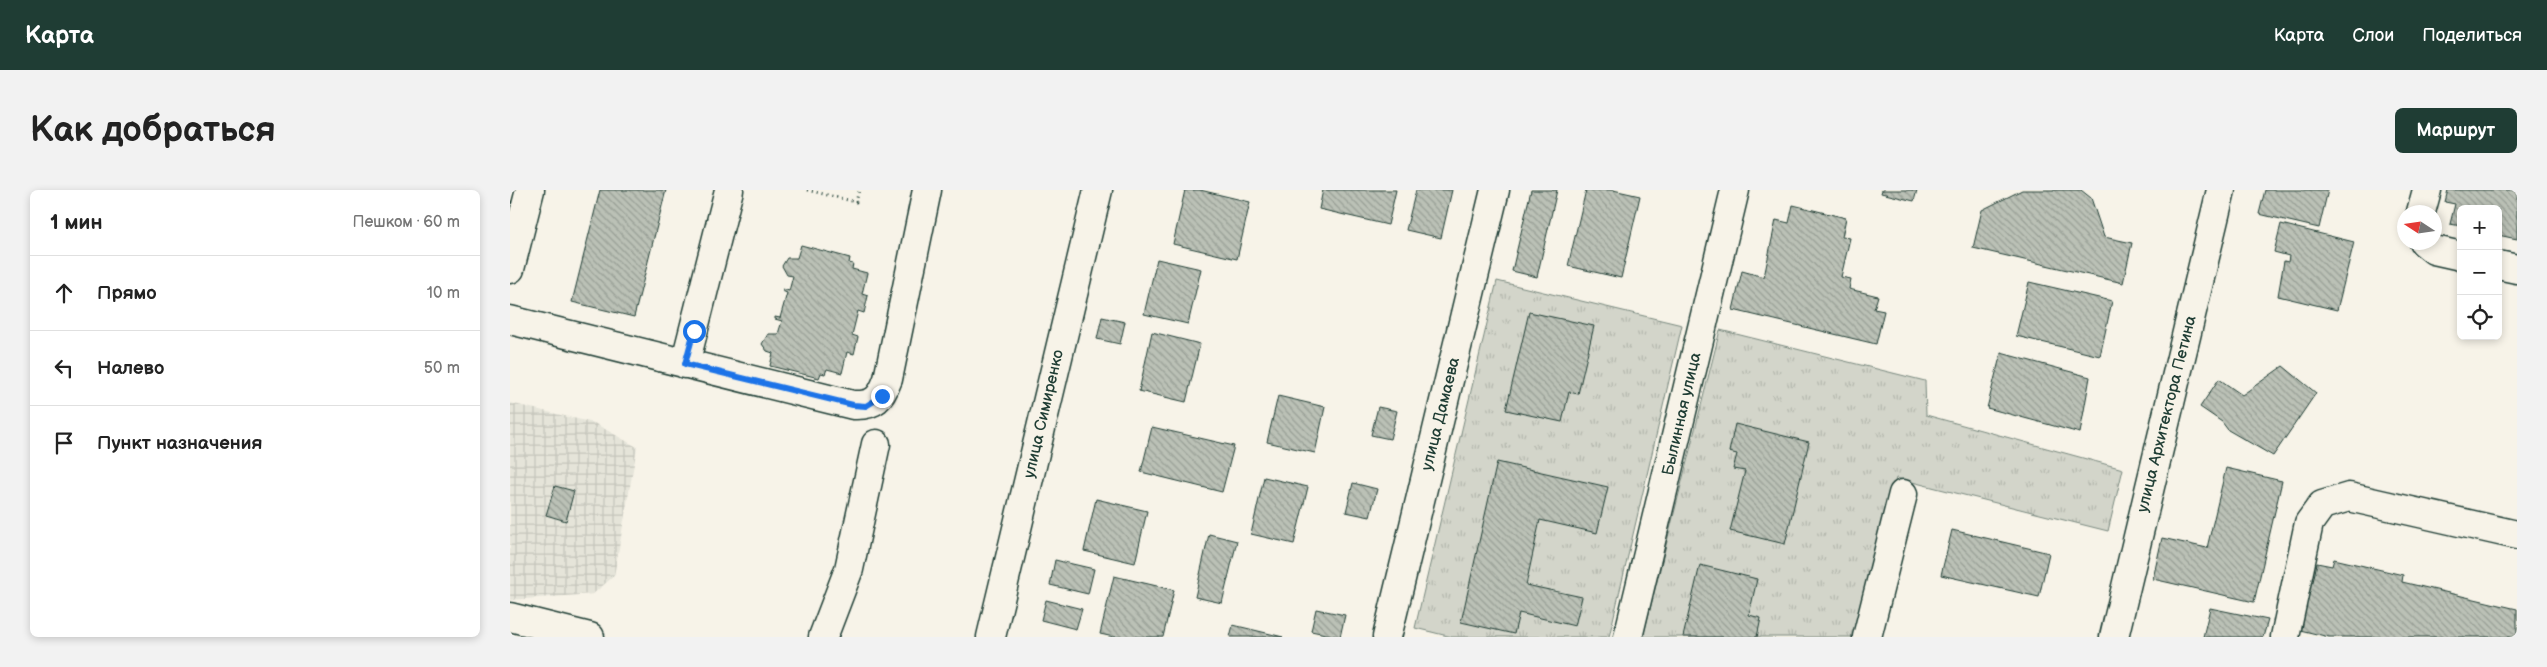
<!DOCTYPE html>
<html lang="ru">
<meta charset="utf-8">
<style>
:root{--surface:#fff;--page:#f2f2f2;--text:#222;--muted:#767676;--line:#e0e0e0;--accent:#1f3d34}
body{margin:0;font-family:"Balsamiq Sans",sans-serif;background:var(--page);color:var(--text)}
.controls{position:absolute;right:15px;top:15px;display:grid;overflow:hidden;border-radius:8px;box-shadow:0 2px 8px #0003}
.controls button{width:45px;height:45px;display:grid;place-items:center;padding:0;border:0;border-bottom:1px solid var(--line);background:var(--surface);color:var(--text);font:25px sans-serif}
.compass{position:absolute;left:1887px;top:15px;width:45px;height:45px;border-radius:50%;background:var(--surface);box-shadow:0 2px 8px #0003;rotate:282deg}
.stop{position:absolute;width:15px;height:15px;margin:-11px;border:4px solid #1a73e8;border-radius:50%;background:#fff}
.stop.end{background:#1a73e8;border-color:#fff;box-shadow:0 1px 5px #0008}
.list{margin:0;padding:0;list-style:none}
h2{display:flex;justify-content:space-between;align-items:center;height:65px;margin:0;padding:0 20px;font-size:21px}
h2 small{font-size:16px;font-weight:400;color:var(--muted)}
.list li{display:grid;grid-template-columns:32px 1fr auto;gap:15px;align-items:center;box-sizing:border-box;height:75px;padding:0 20px;border-top:1px solid var(--line)}
.list b{display:block;font-size:19px;white-space:nowrap}
.list em{font-size:16px;font-style:normal;color:var(--muted)}
.icon{flex:none;width:28px;height:28px;fill:none;stroke:currentColor;stroke-width:2;stroke-linecap:round;stroke-linejoin:round}
.map{position:relative;flex:none;width:2007px;height:447px;overflow:hidden;border-radius:8px}
header{display:flex;align-items:center;gap:30px;box-sizing:border-box;height:70px;padding:0 25px;background:var(--accent);color:#fff}
header strong{font-size:24px}
nav{display:flex;gap:28px;margin-inline-start:auto;font-size:18px}
.intro{display:flex;align-items:center;justify-content:space-between;box-sizing:border-box;height:120px;padding:0 30px}
h1{margin:0;font-size:35px}
.button{padding:12px 22px;border-radius:8px;background:var(--accent);color:#fff;font-size:18px;font-weight:700}
main{display:flex;gap:30px;padding:0 30px}
aside{flex:1;background:var(--surface);border-radius:8px;box-shadow:0 2px 8px #0003}
.map>svg:first-child{display:block}
.industrial{fill:url(#industrial-grid)}
.grass{fill:url(#grass-tufts);stroke:#79897f}
.building{fill:url(#building-back-hatch);stroke:#1f3d34}
.lines{fill:none;stroke-linecap:round;stroke-linejoin:round}
.minor-casing{stroke:#1f3d34;stroke-width:31}
.path{stroke:#1f3d34;stroke-width:3;stroke-dasharray:1 4;stroke-linecap:butt}
.minor{stroke:#f7f3e8;stroke-width:28}
.route{stroke:#1a73e8;stroke-width:6}
.labels{text-anchor:middle;dominant-baseline:central;stroke-width:4;stroke-linejoin:round;paint-order:stroke}
.street-label{font-size:16px;fill:#1f3d34;stroke:#f7f3e8}
</style>
<header>
<strong>Карта</strong>
<nav><a>Карта</a><a>Слои</a><a>Поделиться</a></nav>
</header>
<div class="intro"><h1>Как добраться</h1><a class="button">Маршрут</a></div>
<main>
<aside>
<h2>1 мин<small>Пешком · 60 m</small></h2>
<ul class="list">
<li><svg class="icon" aria-label="ahead" viewBox="0 0 24 24"><path d="M12 20V5M6 11l6-6 6 6"/></svg><div><b>Прямо</b></div><em>10 m</em></li>
<li><svg class="icon" aria-label="left" viewBox="0 0 24 24"><path d="M17 20v-9H6M10 6l-5 5 5 5"/></svg><div><b>Налево</b></div><em>50 m</em></li>
<li><svg class="icon" aria-label="arrive" viewBox="0 0 24 24"><path d="M6 21V4h12l-3 4 3 4H6"/></svg><div><b>Пункт назначения</b></div></li>
</ul>
</aside>
<div class="map">
<svg width="2007" height="447" viewBox="0 0 2007 447">
<defs>
<pattern id="industrial-grid" width="8" height="8" patternUnits="userSpaceOnUse" patternTransform="scale(1.25)"><rect width="8" height="8" fill="#e5e4d9"/><path d="M0 4h8M4 0v8" fill="none" stroke="#c4c4bb"/></pattern>
<pattern id="grass-tufts" width="24" height="20" patternUnits="userSpaceOnUse" patternTransform="scale(1.25)"><rect width="24" height="20" fill="#d3d5ca"/><path d="M3 7l-1-3M5 7V3M7 7l1-3M15 17l-1-3M17 17v-4M19 17l1-3" fill="none" stroke="#b5b8ae"/></pattern>
<pattern id="building-back-hatch" width="6" height="6" patternUnits="userSpaceOnUse" patternTransform="scale(1.25)"><rect width="6" height="6" fill="#bbc1b6"/><path d="M-1 5l2 2M0 0l6 6M5-1l2 2" fill="none" stroke="#979e95"/></pattern>
</defs>
<rect width="100%" height="100%" fill="#f7f3e8"/>
<filter id="ink" filterUnits="userSpaceOnUse"><feTurbulence type="fractalNoise" baseFrequency=".02" numOctaves="2"/><feDisplacementMap in="SourceGraphic" scale="10" xChannelSelector="R" yChannelSelector="G"/><feConvolveMatrix kernelMatrix="1 2 1 2 8 2 1 2 1" color-interpolation-filters="sRGB"/></filter>
<g filter="url(#ink)">
<!-- industrial -->
<path class="industrial" d="M 0,213 L 84,233 L 127,257 L 104,386 L 83,404 L 0,410 Z"/>
<!-- grass -->
<path class="grass" d="M 987,91 L 1172,135 L 1099,447 L 942,447 L 905,438 Z
M 1210,140 L 1415,191 L 1416,225 L 1613,279 L 1598,341 L 1386,288 L 1346,447 L 1133,447 Z"/>
<!-- building -->
<path class="building" d="M 90,0 L 156,0 L 124,127 L 62,112 Z
M 675,0 L 690,0 L 740,12 L 727,69 L 663,54 Z
M 813,0 L 886,0 L 878,35 L 809,19 Z
M 906,0 L 942,0 L 931,48 L 896,40 Z
M 1021,0 L 1047,0 L 1027,87 L 1002,81 Z
M 1076,0 L 1103,0 L 1130,6 L 1111,88 L 1058,76 Z
M 1372,0 L 1407,0 L 1404,11 L 1371,3 Z
M 1512,0 L 1571,0 L 1581,8 L 1594,47 L 1622,53 L 1613,93 L 1463,58 L 1472,20 Z
M 1755,0 L 1818,0 L 1809,38 L 1749,24 Z
M 1938,0 L 2007,0 L 2007,49 L 1988,45 L 1988,19 L 1951,19 L 1951,36 L 1940,34 L 1945,14 L 1935,12 Z
M 1283,15 L 1336,28 L 1332,47 L 1340,48 L 1331,87 L 1341,89 L 1339,99 L 1368,106 L 1364,119 L 1374,121 L 1366,154 L 1223,120 L 1232,81 L 1254,87 L 1266,30 L 1279,33 Z
M 1771,34 L 1844,52 L 1827,120 L 1768,106 L 1774,71 L 1778,72 L 1779,66 L 1764,62 Z
M 291,55 L 340,68 L 339,73 L 343,74 L 342,79 L 357,83 L 352,104 L 358,106 L 354,123 L 348,121 L 342,145 L 348,147 L 344,164 L 337,162 L 332,183 L 317,179 L 315,184 L 311,183 L 309,188 L 260,176 L 263,163 L 257,161 L 252,154 L 258,144 L 268,144 L 272,131 L 265,129 L 265,127 L 270,128 L 277,103 L 272,101 L 273,99 L 279,101 L 283,86 L 277,85 L 272,76 L 277,68 L 287,68 Z
M 647,69 L 691,79 L 678,134 L 634,124 Z
M 1519,92 L 1602,111 L 1590,166 L 1506,146 Z
M 1019,122 L 1084,136 L 1068,204 L 1059,202 L 1052,232 L 996,220 Z
M 592,127 L 615,132 L 610,154 L 587,149 Z
M 642,142 L 690,154 L 676,212 L 629,201 Z
M 1491,163 L 1580,187 L 1570,243 L 1477,218 Z
M 1773,176 L 1806,203 L 1763,266 L 1718,240 L 1712,232 L 1690,217 L 1709,189 L 1732,205 Z
M 768,206 L 815,217 L 805,263 L 757,252 Z
M 868,217 L 887,221 L 880,249 L 861,245 Z
M 1225,234 L 1299,252 L 1275,354 L 1220,341 L 1235,281 L 1223,279 L 1227,264 L 1219,262 Z
M 642,237 L 724,256 L 712,302 L 631,282 Z
M 987,272 L 1098,297 L 1087,343 L 1030,330 L 1016,395 L 1072,407 L 1065,436 L 1009,423 L 1004,444 L 951,432 Z
M 1716,278 L 1772,291 L 1744,412 L 1643,389 L 1652,348 L 1697,358 Z
M 754,287 L 798,297 L 784,354 L 741,344 Z
M 843,293 L 867,299 L 860,327 L 836,322 Z
M 45,296 L 64,301 L 56,331 L 36,325 Z
M 586,309 L 637,321 L 625,373 L 574,361 Z
M 1442,340 L 1539,363 L 1529,407 L 1431,385 Z
M 699,344 L 727,351 L 712,413 L 685,407 Z
M 1824,369 L 1893,385 L 1892,392 L 2007,419 L 2007,447 L 1819,447 L 1790,440 L 1791,389 L 1803,392 L 1807,373 L 1822,376 Z
M 545,370 L 584,379 L 578,404 L 540,395 Z
M 1190,375 L 1247,389 L 1239,425 L 1251,428 L 1247,447 L 1173,447 Z
M 604,386 L 664,400 L 653,447 L 604,447 L 590,444 Z
M 536,410 L 572,419 L 566,439 L 531,430 Z
M 1700,418 L 1758,430 L 1753,447 L 1693,447 Z
M 806,419 L 835,425 L 830,447 L 801,441 Z
M 723,435 L 773,447 L 720,447 Z"/>
<g class="lines">
<defs>
<path id="minor" d="M 1911,22 L 1917,0
M 1914,52 L 1924,60 L 1951,66
M 1988,75 L 2007,79
M 0,79 L 20,0
M 0,130 L 343,215 C 365,216 371,208 378,189 L 417,0
M 175,174 L 219,0
M 0,427 L 80,447
M 313,447 L 339,379 L 366,254
M 481,447 L 588,0
M 877,447 L 985,0
M 1118,447 L 1225,0
M 1357,447 L 1393,304
M 1604,447 L 1711,0
M 1775,447 L 1799,333 L 1812,315 L 1839,307 L 2007,345"/>
</defs>
<!-- minor casing -->
<use href="#minor" class="minor-casing"/>
<!-- path -->
<path class="path" d="M 297,0 L 346,12 L 349,0"/>
<!-- minor -->
<use href="#minor" class="minor"/>
</g>
</g>
<g class="lines" filter="url(#ink)">
<!-- route -->
<path class="route" d="M 184,141 L 175,174 L 343,215 L 356,216 L 372,206"/>
</g>
<g class="labels">
<!-- street labels -->
<g class="street-label">
<text transform="translate(534 224) rotate(-77)">улица Симиренко</text>
<text transform="translate(931 224) rotate(-76)">улица Дамаева</text>
<text transform="translate(1172 224) rotate(-77)">Былинная улица</text>
<text transform="translate(1657 224) rotate(-76)">улица Архитектора Петина</text>
</g>
</g>
</svg>
<div class="controls">
<button>+</button>
<button>−</button>
<button><svg class="icon" aria-label="locate" viewBox="0 0 24 24"><circle cx="12" cy="12" r="6"/><path d="M12 2v4M12 18v4M2 12h4M18 12h4"/></svg></button>
</div>
<svg class="compass" viewBox="-18 -18 36 36"><path d="M0-13l5 13h-10z" fill="#e53935"/><path d="M0 13l5-13h-10z" fill="#767676"/></svg>
<div class="stop" style="left:184px;top:141px"></div>
<div class="stop end" style="left:372px;top:206px"></div>
</div>
</main>
